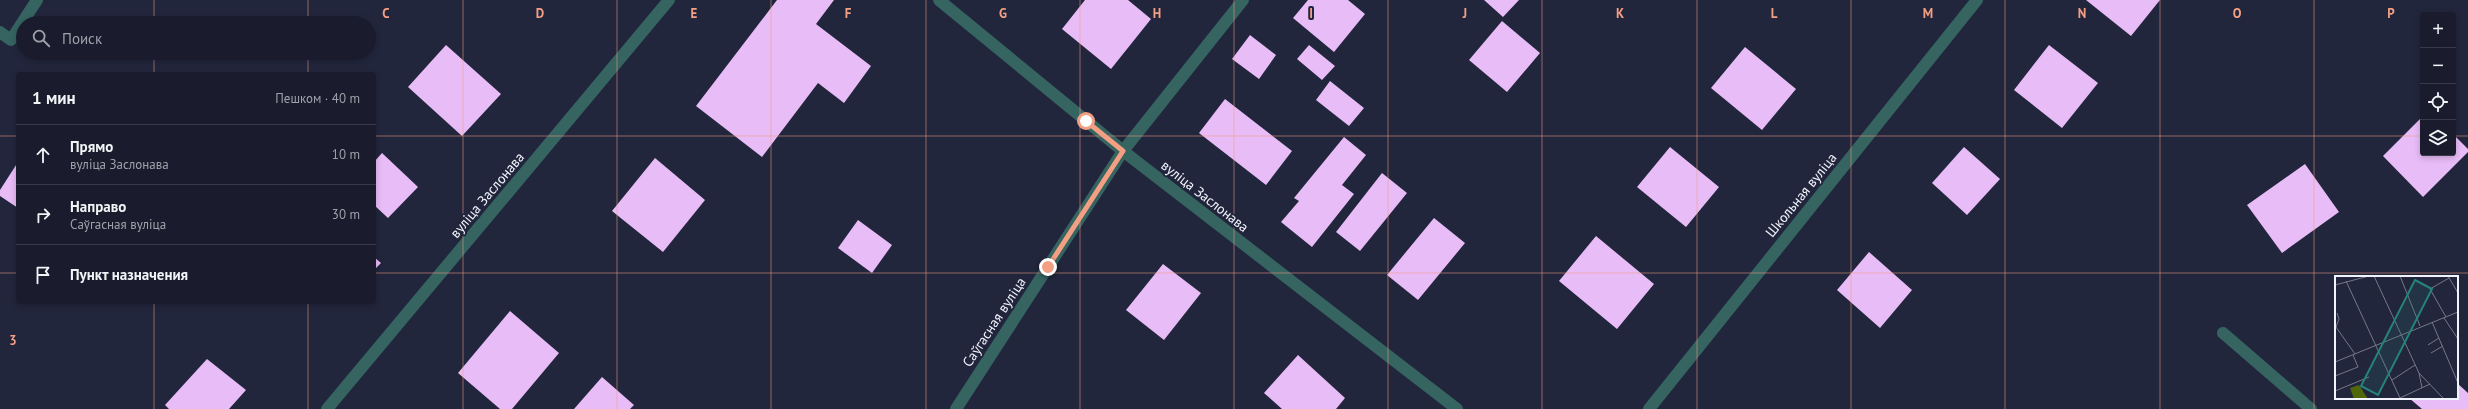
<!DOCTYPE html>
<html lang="ru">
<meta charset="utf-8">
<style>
:root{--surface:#1a1c2d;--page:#272939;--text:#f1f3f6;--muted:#9fa1aa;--line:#383a49}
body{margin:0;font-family:"PT Sans",sans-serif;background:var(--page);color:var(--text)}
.controls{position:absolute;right:12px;top:12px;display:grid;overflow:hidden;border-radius:4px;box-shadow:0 2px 6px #0003}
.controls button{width:36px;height:36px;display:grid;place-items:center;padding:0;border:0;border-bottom:1px solid var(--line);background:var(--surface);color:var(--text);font:20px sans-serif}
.stop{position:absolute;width:12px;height:12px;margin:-9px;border:3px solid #f39f83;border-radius:50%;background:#fff}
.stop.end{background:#f39f83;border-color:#fff;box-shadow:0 1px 4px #0008}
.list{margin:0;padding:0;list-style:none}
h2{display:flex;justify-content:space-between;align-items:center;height:52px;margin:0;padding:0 16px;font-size:17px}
h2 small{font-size:13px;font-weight:400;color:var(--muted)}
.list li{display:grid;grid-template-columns:26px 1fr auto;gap:12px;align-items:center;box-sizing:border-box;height:60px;padding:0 16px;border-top:1px solid var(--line)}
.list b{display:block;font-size:15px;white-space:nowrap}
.list p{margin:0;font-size:13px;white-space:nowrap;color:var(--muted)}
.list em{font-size:13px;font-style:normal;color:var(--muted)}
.icon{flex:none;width:22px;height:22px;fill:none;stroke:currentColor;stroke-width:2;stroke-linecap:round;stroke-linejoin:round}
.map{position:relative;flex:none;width:2468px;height:409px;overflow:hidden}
.search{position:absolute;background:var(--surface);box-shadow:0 2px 6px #0003;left:16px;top:16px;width:360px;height:44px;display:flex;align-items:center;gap:10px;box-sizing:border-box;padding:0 14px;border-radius:22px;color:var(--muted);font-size:15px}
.panel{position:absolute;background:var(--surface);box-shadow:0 2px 6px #0003;left:16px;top:72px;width:360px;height:232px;border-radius:4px}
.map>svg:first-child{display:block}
.building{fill:#e8bcf6}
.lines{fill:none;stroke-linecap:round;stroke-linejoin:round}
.lane{stroke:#356461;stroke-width:12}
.street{stroke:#356461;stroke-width:12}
.route{stroke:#f39f83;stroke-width:5}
.grid{fill:none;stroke:#f39f83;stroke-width:1;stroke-opacity:0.55}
.labels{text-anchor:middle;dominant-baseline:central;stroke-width:4;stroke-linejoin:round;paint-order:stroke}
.street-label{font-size:14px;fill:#f2f4fd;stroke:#22263c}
.inset-road{fill:none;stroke:#757889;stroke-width:1}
.view{fill:#26837c;fill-opacity:0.15;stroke:#26837c;stroke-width:2}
.inset-edge{fill:none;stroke:#f2f4fd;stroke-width:2}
.grid-label{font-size:13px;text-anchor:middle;font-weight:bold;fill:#f39f83;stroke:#22263c;stroke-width:4;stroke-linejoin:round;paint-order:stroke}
</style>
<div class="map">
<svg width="2468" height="409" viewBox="0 0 2468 409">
<rect width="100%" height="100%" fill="#22263c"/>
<!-- building -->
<path class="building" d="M 777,0 L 834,0 L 816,24 L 871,66 L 844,103 L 818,83 L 762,157 L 696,106 Z
M 1085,0 L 1128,0 L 1151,19 L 1111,69 L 1062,29 Z
M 1308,0 L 1348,0 L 1365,14 L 1334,52 L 1293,18 Z
M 1484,0 L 1519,0 L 1503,17 Z
M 2086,0 L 2160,0 L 2131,36 Z
M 1502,21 L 1540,53 L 1507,92 L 1469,60 Z
M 1250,35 L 1276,55 L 1259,79 L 1232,59 Z
M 446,45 L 501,94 L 462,136 L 408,87 Z
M 1309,45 L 1335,66 L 1322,80 L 1297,59 Z
M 2049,45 L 2098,83 L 2062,128 L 2014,90 Z
M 1745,47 L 1796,89 L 1762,130 L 1711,88 Z
M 1330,81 L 1364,108 L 1349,126 L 1316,100 Z
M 1225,99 L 1292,151 L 1266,185 L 1199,133 Z
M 2423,116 L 2423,153 L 2453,153 L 2453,134 L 2468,149 L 2468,152 L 2423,197 L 2383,156 Z
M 1344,137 L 1366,155 L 1342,185 L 1354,194 L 1312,247 L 1281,222 L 1299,201 L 1294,198 Z
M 1670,147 L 1719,187 L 1686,227 L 1637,187 Z
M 1964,147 L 2000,179 L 1967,215 L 1932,183 Z
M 382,153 L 418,187 L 388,218 L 374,205 L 374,162 Z
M 655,158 L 705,200 L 663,252 L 612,211 Z
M 18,162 L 18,208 L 0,196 L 0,190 Z
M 2305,164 L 2339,212 L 2282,253 L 2247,205 Z
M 1382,173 L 1407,193 L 1360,251 L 1336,232 Z
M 1434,218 L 1465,243 L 1418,300 L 1387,275 Z
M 858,220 L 892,245 L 872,273 L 838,248 Z
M 1596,236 L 1654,284 L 1617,329 L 1559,281 Z
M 1869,252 L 1912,290 L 1880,328 L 1837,290 Z
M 374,257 L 381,263 L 374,270 Z
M 1163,264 L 1201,293 L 1164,340 L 1126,310 Z
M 510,311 L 559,353 L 512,409 L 500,409 L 458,373 Z
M 1298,355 L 1345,398 L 1336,409 L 1282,409 L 1264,393 Z
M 207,359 L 246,390 L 229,409 L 169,409 L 165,405 Z
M 602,377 L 634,405 L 630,409 L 574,409 Z
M 2457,383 L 2468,393 L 2468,409 L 2422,409 L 2409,398 L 2457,398 Z"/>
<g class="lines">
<!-- lane -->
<path class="lane" d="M 0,32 L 11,40 L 37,0"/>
<!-- street -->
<path class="street" d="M 939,0 L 1123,151 L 1457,409
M 2223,333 L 2311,409
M 327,409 L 669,0
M 956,409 L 1123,151 L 1243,0
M 1649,409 L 1977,0"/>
</g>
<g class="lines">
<!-- route -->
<path class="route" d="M 1048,267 L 1123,151 L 1086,121"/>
</g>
<!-- grid -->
<path class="grid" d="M 154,0 L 154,23M 308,0 L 308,23M 463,0 L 463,409M 617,0 L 617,409M 771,0 L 771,409M 926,0 L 926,409M 1080,0 L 1080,409M 1234,0 L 1234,409M 1388,0 L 1388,409M 1542,0 L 1542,409M 1697,0 L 1697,409M 1851,0 L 1851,409M 2005,0 L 2005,409M 2160,0 L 2160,409M 2314,0 L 2314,409M 154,53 L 154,74M 308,53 L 308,74M 0,136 L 18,136M 374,136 L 2423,136M 2453,136 L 2468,136M 0,273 L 18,273M 374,273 L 2468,273M 154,302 L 154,409M 308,302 L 308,409"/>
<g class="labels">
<!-- street labels -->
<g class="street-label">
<text transform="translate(487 195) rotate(-50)">вуліца Заслонава</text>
<text transform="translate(1801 195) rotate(-51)">Школьная вуліца</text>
<text transform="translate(1205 196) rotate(38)">вуліца Заслонава</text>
<text transform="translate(994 322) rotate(-57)">Саўгасная вуліца</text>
</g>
</g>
<!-- overview -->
<g transform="translate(2335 276)">
<rect width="123" height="123" fill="#22263c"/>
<path d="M 24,109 L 33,123 L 19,123 L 15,112 Z" fill="#51680a"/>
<path class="inset-road" d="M 39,0 L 84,97 L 87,112M 65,0 L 85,50M 113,0 L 123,17M 11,5 L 65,122M 0,9 L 34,0M 2,37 L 4,43 L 1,51 L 20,78M 111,41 L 95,13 L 114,2M 109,42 L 123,63M 97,46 L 123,107M 93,69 L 104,62M 96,77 L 108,70M 0,86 L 123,36M 84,97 L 109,123M 0,100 L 23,91 L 18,79M 57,104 L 80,89M 0,115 L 34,101M 65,122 L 95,108"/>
<path class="view" d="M 80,4 L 97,13 L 43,119 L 26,110 Z"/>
<rect width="123" height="123" class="inset-edge"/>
</g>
<g class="grid-label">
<text x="386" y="18">C</text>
<text x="540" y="18">D</text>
<text x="694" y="18">E</text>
<text x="848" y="18">F</text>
<text x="1003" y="18">G</text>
<text x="1157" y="18">H</text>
<text x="1311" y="18">I</text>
<text x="1465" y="18">J</text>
<text x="1620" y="18">K</text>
<text x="1774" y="18">L</text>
<text x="1928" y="18">M</text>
<text x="2082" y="18">N</text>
<text x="2237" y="18">O</text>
<text x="2391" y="18">P</text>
<text x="13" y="345">3</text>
</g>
</svg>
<div class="controls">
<button>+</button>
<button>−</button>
<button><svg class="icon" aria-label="locate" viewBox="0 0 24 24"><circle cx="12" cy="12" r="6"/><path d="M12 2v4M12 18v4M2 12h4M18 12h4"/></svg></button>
<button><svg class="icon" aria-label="layers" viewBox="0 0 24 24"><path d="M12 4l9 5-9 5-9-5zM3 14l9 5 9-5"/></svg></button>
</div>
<div class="stop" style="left:1086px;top:121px"></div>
<div class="stop end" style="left:1048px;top:267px"></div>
<div class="search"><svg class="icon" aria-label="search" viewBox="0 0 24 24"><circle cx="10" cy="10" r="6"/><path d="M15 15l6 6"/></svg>Поиск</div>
<section class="panel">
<h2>1 мин<small>Пешком · 40 m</small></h2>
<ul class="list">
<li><svg class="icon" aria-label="ahead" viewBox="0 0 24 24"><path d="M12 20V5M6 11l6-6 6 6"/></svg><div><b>Прямо</b><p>вуліца Заслонава</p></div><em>10 m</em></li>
<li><svg class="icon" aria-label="right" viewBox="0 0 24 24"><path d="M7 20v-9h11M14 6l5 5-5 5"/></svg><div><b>Направо</b><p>Саўгасная вуліца</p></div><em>30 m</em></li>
<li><svg class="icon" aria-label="arrive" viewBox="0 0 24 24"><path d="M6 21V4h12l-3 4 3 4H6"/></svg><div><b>Пункт назначения</b></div></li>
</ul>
</section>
</div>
